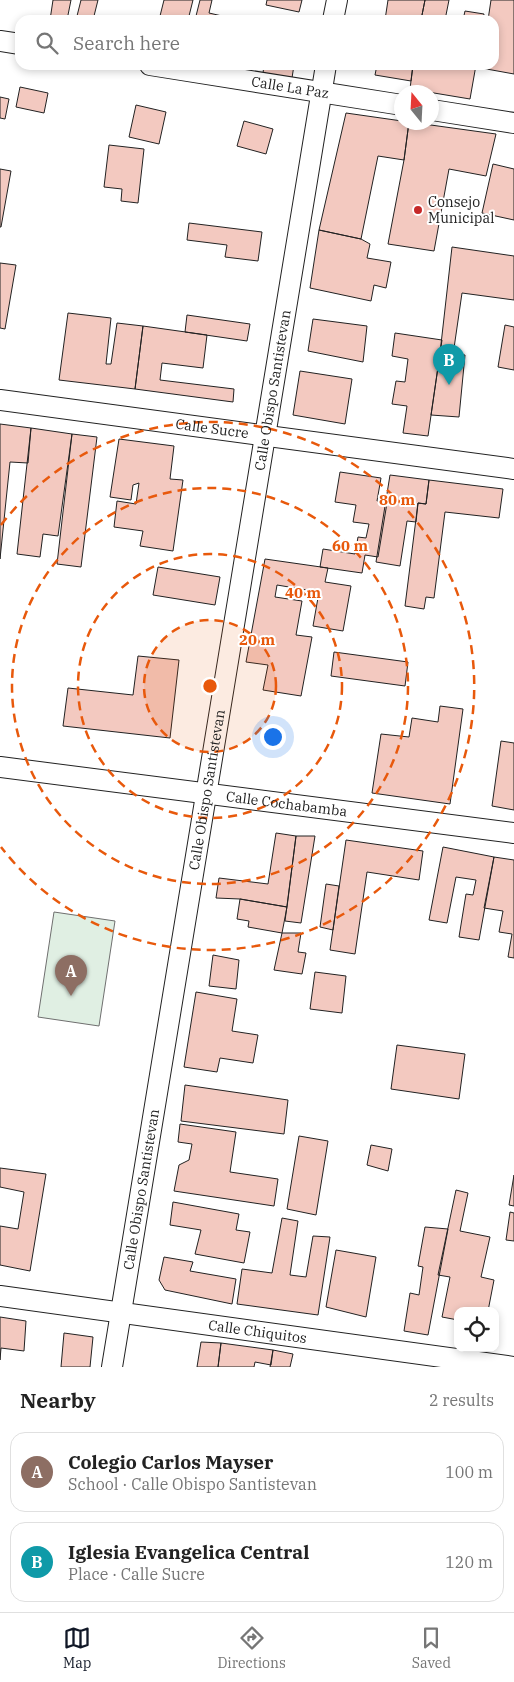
<!DOCTYPE html>
<meta charset="utf-8">
<style>
:root{--surface:#fff;--page:#f6f6f6;--text:#222;--muted:#767676;--line:#e0e0e0;--accent:#111827}
body{margin:0;font-family:"IBM Plex Serif",serif;background:var(--page);color:var(--text)}
.controls{position:absolute;right:15px;bottom:15px;display:grid;overflow:hidden;border-radius:10px;box-shadow:0 2px 8px #0003}
.controls button{width:45px;height:45px;display:grid;place-items:center;padding:0;border:0;border-bottom:1px solid var(--line);background:var(--surface);color:var(--text);font:25px sans-serif}
.compass{position:absolute;left:394px;top:85px;width:45px;height:45px;border-radius:50%;background:var(--surface);box-shadow:0 2px 8px #0003;rotate:342deg}
.you{position:absolute;left:272px;top:736px;width:18px;height:18px;margin:-12px;border:4px solid #fff;border-radius:50%;background:#1a73e8;box-shadow:0 0 0 8px #1a73e833}
.badge{display:grid;place-items:center;width:32px;height:32px;border-radius:50%;background:var(--accent);color:#fff;font-size:16px;font-weight:700}
.pin{position:absolute;translate:-50% -41px;filter:drop-shadow(0 1px 2px #0008)}
.pin::after{content:'';position:absolute;top:26px;width:18px;height:15px;background:inherit;clip-path:polygon(0 0,100% 0,50% 100%)}
.list{margin:0;padding:0;list-style:none}
h2{display:flex;justify-content:space-between;align-items:center;height:65px;margin:0;padding:0 20px;font-size:21px}
h2 small{font-size:16px;font-weight:400;color:var(--muted)}
.list li{display:grid;grid-template-columns:32px 1fr auto;gap:15px;align-items:center;box-sizing:border-box;height:80px;margin:0 10px 10px;padding:0 10px;border:1px solid var(--line);border-radius:15px}
.list b{display:block;font-size:19px;white-space:nowrap}
.list p{margin:0;font-size:16px;white-space:nowrap;color:var(--muted)}
.list em{font-size:16px;font-style:normal;color:var(--muted)}
.icon{flex:none;width:28px;height:28px;fill:none;stroke:currentColor;stroke-width:2;stroke-linecap:round;stroke-linejoin:round}
.map{position:relative;flex:none;width:514px;height:1367px;overflow:hidden}
.search{position:absolute;background:var(--surface);box-shadow:0 2px 8px #0003;left:15px;right:15px;top:15px;height:55px;display:flex;align-items:center;gap:12px;box-sizing:border-box;padding:0 18px;border-radius:15px;color:var(--muted);font-size:19px}
.sheet{height:245px;background:var(--surface)}
nav{display:flex;justify-content:space-around;align-items:center;box-sizing:border-box;height:70px;border-top:1px solid var(--line);background:var(--surface);font-size:14px;color:var(--muted)}
nav a{display:grid;justify-items:center;gap:2px}
nav .on{color:var(--accent)}
.map>svg:first-child{display:block}
.green{fill:#e0efe3;stroke:#6f6f6f}
.building{fill:#f3c9c0;stroke:#222}
.lines{fill:none;stroke-linecap:round;stroke-linejoin:round}
.street-casing{stroke:#222;stroke-width:22}
.street{stroke:#fff;stroke-width:20}
.ring{fill:none;stroke:#e8590c;stroke-width:2.5;stroke-dasharray:9 6}
.poi-dot{fill:#c62828;stroke:#fff;stroke-width:2}
.labels{text-anchor:middle;dominant-baseline:central;stroke-width:4;stroke-linejoin:round;paint-order:stroke}
.street-label{font-size:14px;fill:#222;stroke:#fff}
.poi-label{font-size:14px;fill:#222;stroke:#fff;text-anchor:start}
.centre{fill:#e8590c;stroke:#fff;stroke-width:2.5}
.ring-label{font-size:15px;text-anchor:middle;font-weight:bold;fill:#e8590c;stroke:#fff;stroke-width:4;stroke-linejoin:round;paint-order:stroke}
</style>
<div class="map">
<svg width="514" height="1367" viewBox="0 0 514 1367">
<rect width="100%" height="100%" fill="#fff"/>
<!-- green -->
<path class="green" d="M 54,912 L 115,921 L 99,1026 L 38,1017 Z"/>
<!-- building -->
<path class="building" d="M 53,0 L 71,0 L 67,20 L 50,20 Z
M 81,0 L 98,0 L 93,20 L 76,20 Z
M 164,0 L 193,0 L 188,20 L 159,20 Z
M 200,0 L 212,0 L 209,13 L 222,16 L 221,20 L 195,20 Z
M 267,0 L 302,0 L 299,12 L 266,5 Z
M 388,0 L 425,0 L 421,20 L 385,20 Z
M 425,0 L 449,0 L 445,20 L 421,20 Z
M 491,0 L 514,0 L 514,74 L 481,68 L 481,65 L 494,65 L 494,20 L 488,20 Z
M 465,11 L 484,14 L 483,20 L 463,20 Z
M 264,65 L 294,65 L 292,78 L 263,73 Z
M 377,65 L 413,65 L 411,81 L 375,75 Z
M 413,65 L 476,65 L 470,99 L 410,89 Z
M 20,87 L 48,93 L 44,113 L 16,107 Z
M 0,97 L 9,99 L 5,119 L 0,118 Z
M 136,105 L 166,112 L 159,144 L 129,137 Z
M 346,113 L 409,122 L 404,160 L 378,156 L 361,239 L 319,230 Z
M 244,121 L 273,129 L 266,154 L 237,146 Z
M 409,122 L 496,134 L 486,176 L 449,169 L 434,251 L 388,244 L 404,160 Z
M 109,145 L 144,149 L 138,203 L 121,201 L 122,189 L 104,187 Z
M 493,164 L 514,169 L 514,220 L 482,213 Z
M 0,169 L 11,171 L 1,227 L 0,227 Z
M 189,223 L 262,232 L 258,261 L 225,257 L 227,245 L 187,240 Z
M 319,230 L 361,239 L 370,244 L 367,258 L 391,262 L 386,288 L 374,285 L 371,301 L 310,288 Z
M 452,247 L 514,256 L 514,300 L 462,293 L 453,355 L 440,353 Z
M 0,263 L 16,265 L 5,329 L 0,328 Z
M 68,313 L 111,318 L 106,364 L 111,364 L 117,323 L 143,326 L 135,389 L 59,380 Z
M 187,315 L 250,324 L 247,341 L 185,332 Z
M 313,319 L 367,326 L 363,362 L 308,351 Z
M 505,325 L 514,327 L 514,370 L 498,367 Z
M 143,326 L 207,335 L 203,368 L 162,363 L 160,380 L 234,389 L 233,402 L 135,389 Z
M 395,333 L 442,340 L 428,436 L 403,433 L 407,406 L 392,404 L 396,381 L 405,382 L 408,359 L 392,356 Z
M 440,353 L 465,355 L 459,417 L 431,415 Z
M 300,371 L 352,379 L 345,424 L 293,415 Z
M 0,424 L 31,428 L 28,463 L 10,462 L 0,559 Z
M 31,428 L 72,434 L 58,536 L 43,534 L 40,557 L 17,554 Z
M 72,434 L 97,437 L 81,567 L 57,564 Z
M 119,439 L 174,446 L 170,479 L 183,480 L 173,551 L 140,546 L 143,531 L 114,527 L 117,501 L 136,504 L 139,483 L 133,485 L 131,500 L 110,497 Z
M 340,472 L 381,478 L 377,501 L 387,503 L 378,557 L 365,555 L 362,573 L 320,567 L 323,549 L 355,554 L 358,537 L 366,538 L 369,524 L 353,522 L 356,505 L 335,502 Z
M 390,475 L 429,480 L 426,504 L 418,503 L 416,522 L 407,521 L 400,566 L 376,562 Z
M 429,480 L 503,489 L 499,518 L 445,512 L 434,598 L 426,597 L 424,609 L 405,606 L 418,503 L 426,504 Z
M 265,559 L 328,568 L 325,582 L 351,586 L 343,631 L 313,626 L 319,592 L 277,585 L 275,597 L 302,601 L 296,635 L 312,637 L 301,696 L 263,690 L 268,665 L 246,662 Z
M 158,567 L 220,577 L 215,605 L 153,595 Z
M 334,652 L 408,662 L 405,686 L 331,676 Z
M 138,656 L 179,660 L 170,738 L 63,726 L 68,688 L 133,695 Z
M 440,706 L 463,709 L 450,804 L 372,793 L 381,734 L 409,737 L 412,718 L 438,722 Z
M 501,741 L 514,743 L 514,810 L 492,806 Z
M 276,833 L 296,836 L 287,907 L 240,899 L 216,898 L 219,878 L 268,884 Z
M 296,836 L 315,836 L 301,923 L 285,921 Z
M 346,840 L 423,851 L 419,880 L 367,872 L 355,954 L 330,950 Z
M 443,847 L 494,857 L 479,940 L 459,937 L 466,894 L 473,895 L 476,880 L 456,877 L 447,923 L 429,920 Z
M 494,857 L 514,860 L 514,958 L 508,957 L 512,934 L 499,932 L 503,911 L 484,908 Z
M 326,884 L 339,886 L 333,930 L 320,927 Z
M 240,899 L 287,907 L 282,933 L 248,927 L 249,921 L 237,919 Z
M 282,933 L 301,933 L 298,952 L 306,953 L 302,974 L 274,970 Z
M 213,955 L 239,960 L 236,989 L 209,986 Z
M 315,972 L 346,976 L 342,1013 L 310,1009 Z
M 196,992 L 237,999 L 232,1031 L 258,1035 L 253,1063 L 220,1058 L 217,1072 L 184,1067 Z
M 397,1045 L 465,1054 L 459,1099 L 391,1089 Z
M 185,1085 L 288,1100 L 284,1134 L 181,1121 Z
M 180,1124 L 236,1132 L 230,1172 L 278,1179 L 274,1206 L 174,1191 L 179,1165 L 189,1160 L 192,1144 L 178,1142 Z
M 299,1136 L 328,1141 L 316,1215 L 287,1209 Z
M 371,1145 L 392,1149 L 388,1171 L 367,1165 Z
M 0,1168 L 46,1174 L 30,1271 L 0,1265 L 0,1226 L 18,1229 L 24,1192 L 0,1187 Z
M 514,1175 L 514,1206 L 509,1205 Z
M 456,1190 L 468,1193 L 460,1231 L 490,1237 L 481,1277 L 494,1280 L 488,1311 L 458,1311 L 458,1320 L 442,1317 L 450,1277 L 438,1275 Z
M 173,1202 L 239,1214 L 236,1230 L 250,1232 L 244,1263 L 195,1254 L 201,1230 L 170,1225 Z
M 510,1212 L 514,1213 L 514,1241 L 506,1240 Z
M 282,1218 L 298,1221 L 290,1275 L 306,1277 L 313,1236 L 330,1237 L 318,1315 L 237,1304 L 242,1269 L 272,1273 Z
M 425,1227 L 448,1229 L 428,1335 L 404,1331 L 410,1293 L 419,1295 L 423,1267 L 418,1266 Z
M 336,1250 L 376,1257 L 366,1317 L 326,1307 Z
M 164,1257 L 193,1262 L 190,1271 L 236,1279 L 232,1304 L 165,1290 L 159,1280 Z
M 0,1317 L 26,1321 L 24,1351 L 1,1348 L 0,1360 Z
M 64,1333 L 93,1337 L 90,1367 L 61,1367 Z
M 201,1342 L 221,1343 L 218,1367 L 197,1367 Z
M 221,1343 L 273,1350 L 271,1365 L 255,1362 L 254,1367 L 218,1367 Z
M 273,1350 L 293,1354 L 290,1367 L 270,1367 Z"/>
<g class="lines">
<defs>
<g id="street">
<path d="M 333,20 L 337,0"/>
<path d="M 0,41 L 20,44"/>
<path id="s1" d="M 150,65 L 402,105"/>
<path d="M 432,110 L 514,123"/>
<path id="s2" d="M 0,400 L 514,469"/>
<path id="s3" d="M 0,767 L 514,833"/>
<path id="s4" d="M 0,1296 L 514,1367"/>
<path id="s5" d="M 112,1367 L 326,65"/>
</g>
</defs>
<!-- street casing -->
<use href="#street" class="street-casing"/>
<!-- street -->
<use href="#street" class="street"/>
</g>
<!-- distance rings -->
<circle cx="210" cy="686" r="66" fill="#e8590c" fill-opacity=".12"/>
<g class="ring">
<circle cx="210" cy="686" r="66"/>
<circle cx="210" cy="686" r="132"/>
<circle cx="210" cy="686" r="198"/>
<path d="M1 525A264 264 0 1 1 1 847"/>
</g>
<!-- markers -->
<circle class="poi-dot" cx="418" cy="210" r="5"/>
<g class="labels">
<!-- street labels -->
<g class="street-label">
<text stroke="none"><textPath href="#s1" startOffset="142">Calle La Paz</textPath></text>
<text stroke="none"><textPath href="#s5" startOffset="990">Calle Obispo Santistevan</textPath></text>
<text stroke="none"><textPath href="#s2" startOffset="214">Calle Sucre</textPath></text>
<text stroke="none"><textPath href="#s5" startOffset="585">Calle Obispo Santistevan</textPath></text>
<text stroke="none"><textPath href="#s3" startOffset="289">Calle Cochabamba</textPath></text>
<text stroke="none"><textPath href="#s5" startOffset="180">Calle Obispo Santistevan</textPath></text>
<text stroke="none"><textPath href="#s4" startOffset="260">Calle Chiquitos</textPath></text>
</g>
<!-- poi labels -->
<g class="poi-label">
<text x="428" y="202">Consejo<tspan x="428" dy="16">Municipal</tspan></text>
</g>
</g>
<circle cx="210" cy="686" r="8" class="centre"/>
<g class="ring-label">
<text x="397" y="505">80 m</text>
<text x="350" y="551">60 m</text>
<text x="303" y="598">40 m</text>
<text x="257" y="645">20 m</text>
</g>
</svg>
<div class="controls">
<button><svg class="icon" aria-label="locate" viewBox="0 0 24 24"><circle cx="12" cy="12" r="6"/><path d="M12 2v4M12 18v4M2 12h4M18 12h4"/></svg></button>
</div>
<svg class="compass" viewBox="-18 -18 36 36"><path d="M0-13l5 13h-10z" fill="#e53935"/><path d="M0 13l5-13h-10z" fill="#767676"/></svg>
<div class="you"></div>
<div class="pin badge" style="left:71px;top:996px;background:#8d6e63">A</div>
<div class="pin badge" style="left:449px;top:385px;background:#0f9aa8">B</div>
<div class="search"><svg class="icon" aria-label="search" viewBox="0 0 24 24"><circle cx="10" cy="10" r="6"/><path d="M15 15l6 6"/></svg>Search here</div>
</div>
<section class="sheet">
<h2>Nearby<small>2 results</small></h2>
<ul class="list">
<li><span class="badge" style="background:#8d6e63">A</span><div><b>Colegio Carlos Mayser</b><p>School · Calle Obispo Santistevan</p></div><em>100 m</em></li>
<li><span class="badge" style="background:#0f9aa8">B</span><div><b>Iglesia Evangelica Central</b><p>Place · Calle Sucre</p></div><em>120 m</em></li>
</ul>
</section>
<nav>
<a class="on"><svg class="icon" aria-label="map" viewBox="0 0 24 24"><path d="M3 6l6-2 6 2 6-2v14l-6 2-6-2-6 2zM9 4v14M15 6v14"/></svg>Map</a>
<a><svg class="icon" aria-label="directions" viewBox="0 0 24 24"><path d="M12 3l9 9-9 9-9-9zM9 14v-3h6M13 9l2 2-2 2"/></svg>Directions</a>
<a><svg class="icon" aria-label="saved" viewBox="0 0 24 24"><path d="M7 4h10v16l-5-4-5 4z"/></svg>Saved</a>
</nav>
